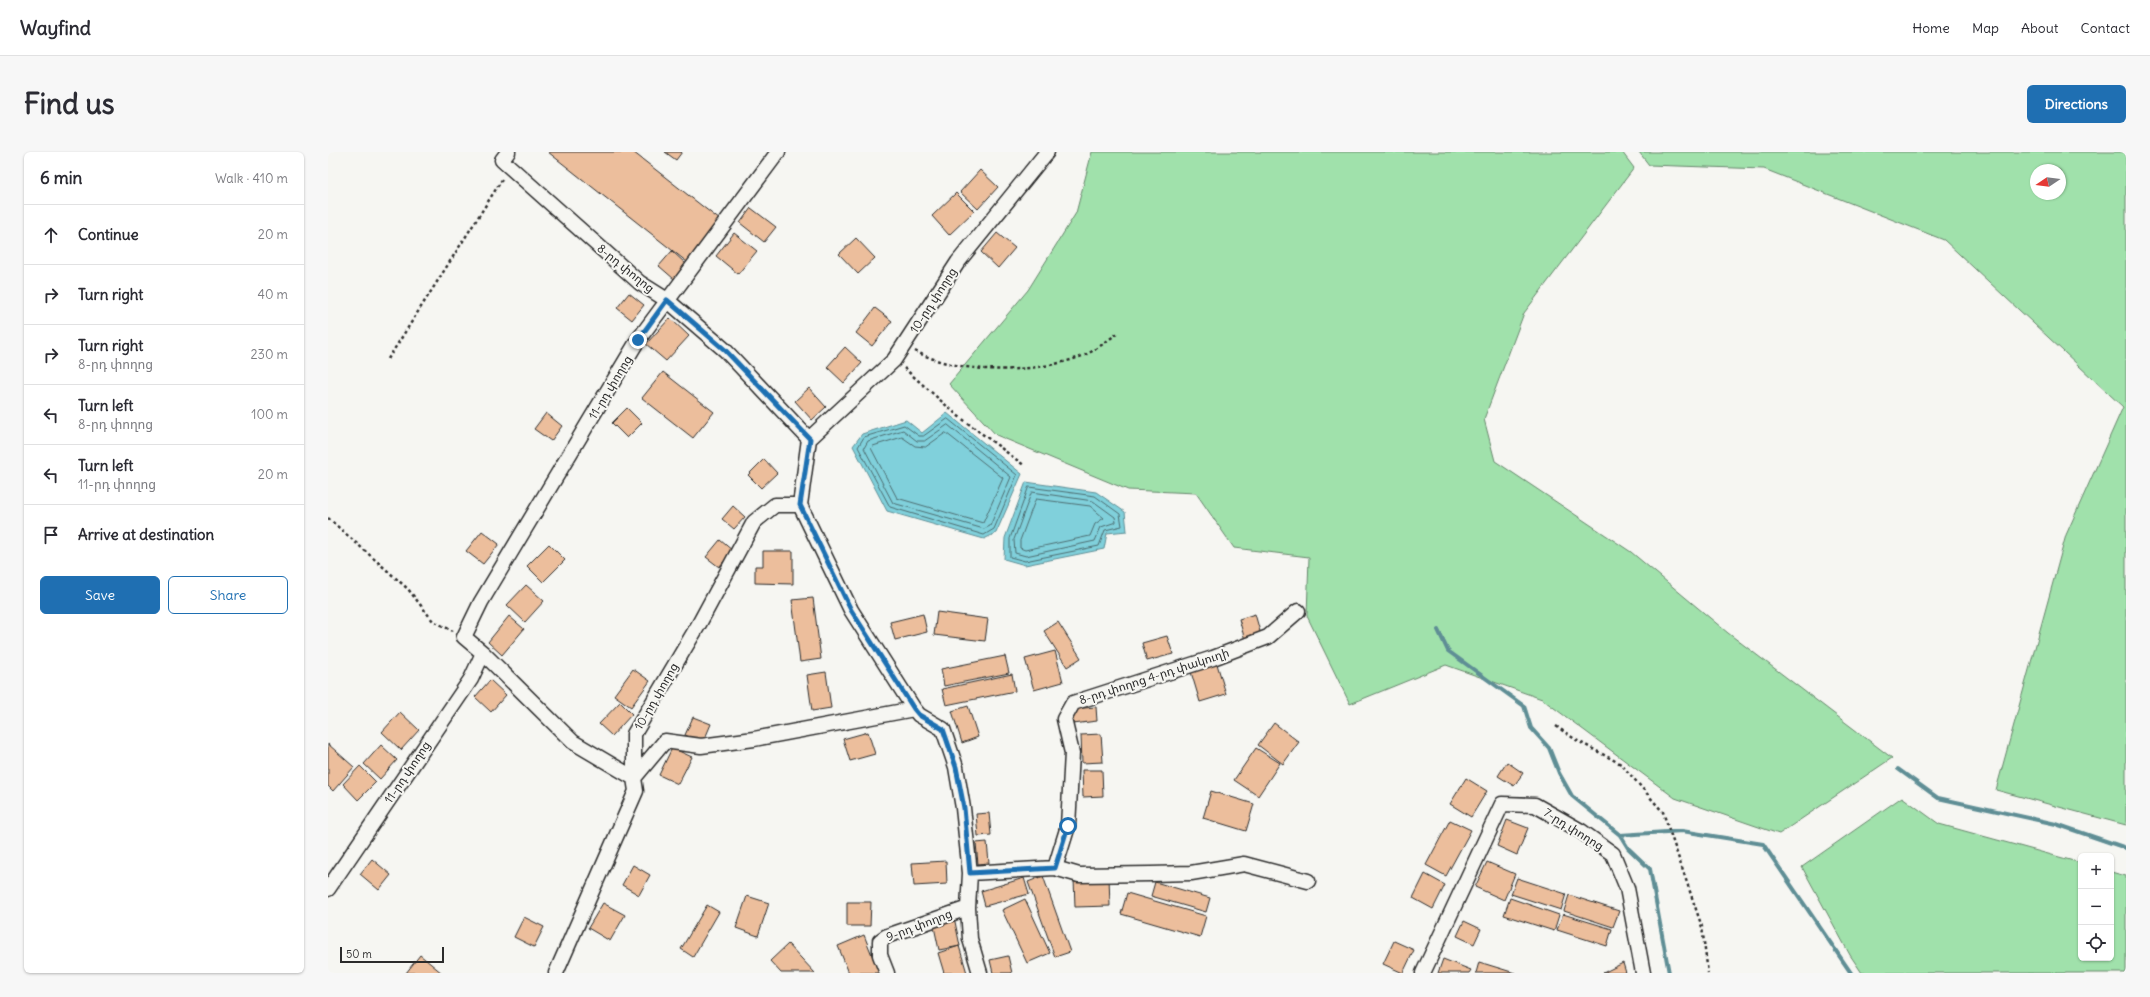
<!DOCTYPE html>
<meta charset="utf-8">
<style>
:root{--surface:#fff;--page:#f7f7f7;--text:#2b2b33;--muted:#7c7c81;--line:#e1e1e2;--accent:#1f6fb2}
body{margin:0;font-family:Delius,"Noto Sans Armenian",sans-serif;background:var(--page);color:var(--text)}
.controls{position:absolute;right:12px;bottom:12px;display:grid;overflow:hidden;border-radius:6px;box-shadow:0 1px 3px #0004}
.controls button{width:36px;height:36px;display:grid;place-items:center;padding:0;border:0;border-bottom:1px solid var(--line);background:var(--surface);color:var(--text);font:20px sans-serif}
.compass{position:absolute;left:1702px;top:12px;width:36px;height:36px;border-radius:50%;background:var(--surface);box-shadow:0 1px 3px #0004;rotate:257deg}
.scale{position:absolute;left:12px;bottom:10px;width:104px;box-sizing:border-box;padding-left:4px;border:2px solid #2b2b2b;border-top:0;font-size:11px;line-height:14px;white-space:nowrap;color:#2b2b2b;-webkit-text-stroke:3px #f6f6f2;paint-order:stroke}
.stop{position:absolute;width:12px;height:12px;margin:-9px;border:3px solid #1f6fb2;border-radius:50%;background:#fff}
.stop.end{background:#1f6fb2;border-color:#fff;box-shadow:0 1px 4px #0008}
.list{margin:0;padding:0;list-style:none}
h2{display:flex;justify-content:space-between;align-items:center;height:52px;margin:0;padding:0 16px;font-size:17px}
h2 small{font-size:13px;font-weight:400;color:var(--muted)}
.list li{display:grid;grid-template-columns:26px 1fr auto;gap:12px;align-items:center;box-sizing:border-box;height:60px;padding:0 16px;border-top:1px solid var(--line)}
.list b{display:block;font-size:15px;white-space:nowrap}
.list p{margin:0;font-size:13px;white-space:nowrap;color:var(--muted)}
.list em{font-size:13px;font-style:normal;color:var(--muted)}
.actions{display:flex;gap:8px;padding:12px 16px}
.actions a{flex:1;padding:9px 0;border:1px solid var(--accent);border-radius:6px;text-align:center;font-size:14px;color:var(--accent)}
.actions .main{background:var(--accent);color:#fff}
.icon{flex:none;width:22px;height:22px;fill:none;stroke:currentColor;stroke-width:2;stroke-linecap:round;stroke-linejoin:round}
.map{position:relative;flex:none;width:1798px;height:821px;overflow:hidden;border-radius:6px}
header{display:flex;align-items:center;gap:24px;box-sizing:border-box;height:56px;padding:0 20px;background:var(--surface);border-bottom:1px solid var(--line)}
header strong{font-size:19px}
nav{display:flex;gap:22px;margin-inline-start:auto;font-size:14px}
.intro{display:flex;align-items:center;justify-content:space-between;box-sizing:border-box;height:96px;padding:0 24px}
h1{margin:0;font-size:28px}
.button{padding:10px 18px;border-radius:6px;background:var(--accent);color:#fff;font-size:14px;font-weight:700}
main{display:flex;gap:24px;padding:0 24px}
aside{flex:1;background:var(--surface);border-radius:6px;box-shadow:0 1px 3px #0004}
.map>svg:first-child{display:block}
.green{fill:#a0e1ab;stroke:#66866b;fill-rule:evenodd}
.water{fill:#80d0db;stroke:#5e8e95}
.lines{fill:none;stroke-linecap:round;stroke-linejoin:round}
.shore{stroke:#4d6d71;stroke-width:1}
.stream{stroke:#5e8e95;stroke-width:4}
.building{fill:#ecbe9c;stroke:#2b2b2b}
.minor-casing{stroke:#2b2b2b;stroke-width:17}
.path{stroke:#2b2b2b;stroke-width:2.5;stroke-dasharray:3 3;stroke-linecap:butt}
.minor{stroke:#f6f6f2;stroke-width:14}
.route{stroke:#1f6fb2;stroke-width:5}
.labels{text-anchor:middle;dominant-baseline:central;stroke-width:4;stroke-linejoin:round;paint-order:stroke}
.street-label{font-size:12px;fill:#2b2b2b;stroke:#f6f6f2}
</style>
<header>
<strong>Wayfind</strong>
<nav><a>Home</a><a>Map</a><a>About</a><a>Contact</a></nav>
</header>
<div class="intro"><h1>Find us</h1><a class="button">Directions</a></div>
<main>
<aside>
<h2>6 min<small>Walk · 410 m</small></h2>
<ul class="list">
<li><svg class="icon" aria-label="ahead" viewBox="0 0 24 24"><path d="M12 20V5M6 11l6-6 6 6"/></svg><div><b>Continue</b></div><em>20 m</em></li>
<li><svg class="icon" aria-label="right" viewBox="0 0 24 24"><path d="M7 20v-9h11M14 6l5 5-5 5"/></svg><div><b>Turn right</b></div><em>40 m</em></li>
<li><svg class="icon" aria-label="right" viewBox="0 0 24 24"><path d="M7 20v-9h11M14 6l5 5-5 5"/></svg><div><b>Turn right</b><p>8-րդ փողոց</p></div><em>230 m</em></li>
<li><svg class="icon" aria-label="left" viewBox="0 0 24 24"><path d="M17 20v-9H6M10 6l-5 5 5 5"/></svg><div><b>Turn left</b><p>8-րդ փողոց</p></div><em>100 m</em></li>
<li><svg class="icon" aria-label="left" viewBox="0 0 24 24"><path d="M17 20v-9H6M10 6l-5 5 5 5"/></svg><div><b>Turn left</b><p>11-րդ փողոց</p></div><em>20 m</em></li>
<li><svg class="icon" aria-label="arrive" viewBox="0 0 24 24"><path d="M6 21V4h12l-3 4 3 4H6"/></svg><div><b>Arrive at destination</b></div></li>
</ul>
<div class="actions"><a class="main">Save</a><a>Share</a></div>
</aside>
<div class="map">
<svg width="1798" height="821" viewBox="0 0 1798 821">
<rect width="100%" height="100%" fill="#f6f6f2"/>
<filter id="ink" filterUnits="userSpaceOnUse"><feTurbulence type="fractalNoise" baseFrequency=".025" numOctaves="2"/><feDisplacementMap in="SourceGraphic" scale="8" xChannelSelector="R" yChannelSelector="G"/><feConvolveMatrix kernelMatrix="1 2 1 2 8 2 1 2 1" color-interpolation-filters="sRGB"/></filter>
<g filter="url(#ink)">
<!-- green -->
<path class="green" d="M 764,0 L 1294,0 L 1306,16 L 1196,161 L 1156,267 L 1167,309 L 1303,400 L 1400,481 L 1564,606 L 1451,682 L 1347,646 L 1214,547 L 1118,513 L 1022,552 L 979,464 L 981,405 L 906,396 L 868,341 L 800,338 L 668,283 L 621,232 L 700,138 L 748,61 Z
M 1311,0 L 1798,0 L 1798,673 L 1668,638 L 1738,383 L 1795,255 L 1616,88 L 1436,17 L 1321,13 ZM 1708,18 L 1732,18 L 1732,42 L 1708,42 Z
M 1574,645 L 1611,672 L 1753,711 L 1753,806 L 1783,806 L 1783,720 L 1798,724 L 1798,821 L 1534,821 L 1522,803 L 1474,715 Z"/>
<!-- water -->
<path class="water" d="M 619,261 L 694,322 L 668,381 L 656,387 L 559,359 L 525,294 L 534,282 L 578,268 L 594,281 Z
M 698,330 L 768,340 L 797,360 L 799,379 L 779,381 L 776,397 L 697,413 L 676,407 L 677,386 Z"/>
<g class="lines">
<!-- shore -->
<path class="shore" d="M 620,267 L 689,323 L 666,377 L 656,383 L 562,355 L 530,295 L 536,285 L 576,273 L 591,284 L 595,284 Z
M 620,273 L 683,325 L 662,374 L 656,377 L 565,351 L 536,296 L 540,289 L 575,278 L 589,289 L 596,289 Z
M 618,281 L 675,326 L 655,371 L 569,346 L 543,296 L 545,294 L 574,285 L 587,294 L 597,295 Z
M 701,335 L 767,344 L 792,362 L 794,374 L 777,378 L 771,394 L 697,409 L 682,405 L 682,387 Z
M 704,340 L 765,349 L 787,365 L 788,370 L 773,375 L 767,389 L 698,404 L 687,401 L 686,388 Z
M 708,347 L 762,354 L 776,366 L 767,372 L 762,384 L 697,398 L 692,396 L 692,389 Z"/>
<!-- stream -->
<path class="stream" d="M 1110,478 L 1120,499 L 1196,554 L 1203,576 L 1221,596 L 1231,621 L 1244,644 L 1292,683 L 1300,696 L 1322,717 L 1341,821
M 1570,617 L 1610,646 L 1728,672 L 1798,696
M 1292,683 L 1354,679 L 1435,692 L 1523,821"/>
</g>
<!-- building -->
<path class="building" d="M 220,0 L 305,0 L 392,68 L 359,110 Z
M 337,0 L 354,0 L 348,8 Z
M 652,18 L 670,35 L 650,57 L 632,40 Z
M 628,41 L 646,59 L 621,83 L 604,64 Z
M 423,56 L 448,75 L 436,90 L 412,71 Z
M 406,81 L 429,99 L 410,122 L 388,104 Z
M 669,81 L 687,96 L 670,116 L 653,100 Z
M 528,86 L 547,106 L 530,122 L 511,102 Z
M 344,99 L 358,112 L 346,127 L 331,114 Z
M 301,141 L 316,153 L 304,168 L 289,156 Z
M 547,156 L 564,169 L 544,194 L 528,181 Z
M 342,166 L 361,184 L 338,209 L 318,192 Z
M 517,195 L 534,211 L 516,231 L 499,215 Z
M 335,220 L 386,260 L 365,286 L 314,246 Z
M 481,236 L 498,255 L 484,268 L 467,249 Z
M 299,256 L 314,271 L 299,286 L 284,271 Z
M 218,261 L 234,274 L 223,289 L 206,277 Z
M 436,307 L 449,321 L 433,336 L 420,323 Z
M 405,354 L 417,365 L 406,377 L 394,367 Z
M 154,379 L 171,392 L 155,412 L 138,399 Z
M 392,388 L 405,399 L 391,415 L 378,405 Z
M 221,392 L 237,408 L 215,430 L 199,414 Z
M 435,399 L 465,399 L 465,432 L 427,431 L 427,414 L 435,414 Z
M 198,433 L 216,449 L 197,470 L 179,453 Z
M 485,446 L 493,507 L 472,510 L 464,448 Z
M 609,460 L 660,467 L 657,489 L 606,483 Z
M 595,462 L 599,480 L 567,488 L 562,470 Z
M 927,462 L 933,483 L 917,488 L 911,467 Z
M 181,464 L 196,477 L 174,503 L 160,490 Z
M 730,470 L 753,506 L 739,515 L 716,479 Z
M 839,484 L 845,502 L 819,509 L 814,491 Z
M 727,499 L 735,530 L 706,538 L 697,507 Z
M 677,504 L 681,521 L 616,534 L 613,517 Z
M 889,512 L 898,542 L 872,550 L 863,520 Z
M 305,517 L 322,529 L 303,555 L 286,543 Z
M 498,520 L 503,556 L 484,559 L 479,523 Z
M 684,522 L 687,539 L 618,553 L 614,537 Z
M 162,528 L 178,543 L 163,560 L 147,545 Z
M 292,550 L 304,562 L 284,584 L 271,572 Z
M 640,554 L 650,585 L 634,591 L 624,559 Z
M 768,555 L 769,569 L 745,572 L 744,557 Z
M 72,560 L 91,578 L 73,598 L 54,580 Z
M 365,565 L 383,572 L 375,591 L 357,583 Z
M 946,571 L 971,590 L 955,612 L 930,593 Z
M 540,580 L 547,602 L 522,609 L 515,587 Z
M 773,582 L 775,610 L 754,611 L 753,583 Z
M 0,592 L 26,615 L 5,639 L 0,634 Z
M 53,593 L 69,608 L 52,627 L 36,612 Z
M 344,596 L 364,605 L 350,632 L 331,623 Z
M 928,596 L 952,611 L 930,644 L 906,628 Z
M 1179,610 L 1195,621 L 1186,634 L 1170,624 Z
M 32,614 L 48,630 L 30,648 L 15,632 Z
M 754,618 L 774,618 L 775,644 L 755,645 Z
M 1138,626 L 1159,639 L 1143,665 L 1122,652 Z
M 883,639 L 926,652 L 918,679 L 875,666 Z
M 661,661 L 663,683 L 650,684 L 648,662 Z
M 1122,668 L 1143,678 L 1118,724 L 1098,713 Z
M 1179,668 L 1200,676 L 1189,703 L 1169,694 Z
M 659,690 L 661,711 L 650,712 L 648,691 Z
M 44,707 L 63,723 L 51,738 L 32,722 Z
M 618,709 L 619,732 L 586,734 L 584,711 Z
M 1159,710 L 1187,722 L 1176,748 L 1147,735 Z
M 305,713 L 322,723 L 311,743 L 294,733 Z
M 1097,722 L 1117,733 L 1105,757 L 1085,746 Z
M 715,724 L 742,800 L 727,805 L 700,730 Z
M 781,725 L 782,754 L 747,755 L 746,727 Z
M 696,726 L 701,742 L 657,754 L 653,739 Z
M 1189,726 L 1238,742 L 1233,758 L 1183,742 Z
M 827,730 L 882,746 L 878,760 L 823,744 Z
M 799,741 L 878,764 L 872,785 L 793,762 Z
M 1241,743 L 1291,759 L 1285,775 L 1236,759 Z
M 419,744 L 441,751 L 430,784 L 408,776 Z
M 1182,746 L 1231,763 L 1226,779 L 1176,763 Z
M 697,747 L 722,801 L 699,811 L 674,758 Z
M 519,750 L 543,750 L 542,774 L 519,774 Z
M 275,751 L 297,763 L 282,789 L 260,776 Z
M 379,753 L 391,760 L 365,805 L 353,797 Z
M 1235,762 L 1284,777 L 1279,794 L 1229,778 Z
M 196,765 L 216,775 L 206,795 L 186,785 Z
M 626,765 L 632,794 L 611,798 L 605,770 Z
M 1136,769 L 1153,777 L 1146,792 L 1129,784 Z
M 536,783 L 551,821 L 521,821 L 510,794 Z
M 1066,789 L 1086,798 L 1075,821 L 1055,812 Z
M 460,792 L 487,821 L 453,821 L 442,809 Z
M 631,794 L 639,821 L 616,821 L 610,801 Z
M 92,803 L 114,821 L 78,821 Z
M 680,804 L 684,821 L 665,821 L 662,808 Z
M 1115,807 L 1143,818 L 1141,821 L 1110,821 Z
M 1151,810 L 1187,821 L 1148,821 Z
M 1295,811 L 1298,821 L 1275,821 Z"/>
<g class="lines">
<defs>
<path id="minor" d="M 180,0 L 174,8 L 312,131 L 339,148 L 397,198 L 481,287 L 472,353 L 523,458 L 586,557 L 591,563 L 615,577 L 628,615 L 635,656 L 642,721 L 640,756 L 642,787 L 652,821
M 450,0 L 310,188 L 153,450 L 136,485 L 155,501 L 245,590 L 306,626 L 337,589 L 373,594 L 426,587 L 586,557
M 481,287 L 566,208 L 630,110 L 719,0
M 727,716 L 740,674 L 744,601 L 736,567 L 745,551 L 885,506 L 940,485 L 970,459
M 642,721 L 727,716 L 751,723 L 823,722 L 863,721 L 916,712 L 980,729
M 0,737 L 143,527 L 155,501
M 228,821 L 308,639 L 306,626 L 306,582 L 371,472 L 426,370 L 447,353 L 472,353
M 559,821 L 552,803 L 552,789 L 559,784 L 640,756
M 1095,821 L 1174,652 L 1207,653 L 1253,679 L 1285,702 L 1299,736 L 1315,821"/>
</defs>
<!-- minor casing -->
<use href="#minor" class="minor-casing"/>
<!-- path -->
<path class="path" d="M 587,199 C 634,224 709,222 757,203 C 768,198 780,188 790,181
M 60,207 L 175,26
M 576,216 L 629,263 L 697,314
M 0,366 L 80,437 L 105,469 L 125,479
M 1228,574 L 1248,588 L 1293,612 L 1335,660 L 1374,775 L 1380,821"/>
<!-- minor -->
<use href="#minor" class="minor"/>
</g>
</g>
<g class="lines" filter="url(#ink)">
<!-- route -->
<path class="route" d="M 310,188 L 339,148 L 397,198 L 482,287 L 472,353 L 523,458 L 586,557 L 591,563 L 615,577 L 628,615 L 636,656 L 642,721 L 727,716 L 740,674"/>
</g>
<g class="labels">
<!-- street labels -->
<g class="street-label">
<text transform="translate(298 116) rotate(39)">8-րդ փողոց</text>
<text transform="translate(605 148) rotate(-57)">10-րդ փողոց</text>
<text transform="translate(282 235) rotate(-59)">11-րդ փողոց</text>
<text transform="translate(826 524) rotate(-18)">8-րդ փողոց 4-րդ փակուղի</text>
<text transform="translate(328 544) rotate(-60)">10-րդ փողոց</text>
<text transform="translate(79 620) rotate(-56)">11-րդ փողոց</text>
<text transform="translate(1246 677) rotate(32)">7-րդ փողոց</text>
<text transform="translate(591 773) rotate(-21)">9-րդ փողոց</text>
</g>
</g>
</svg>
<div class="controls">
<button>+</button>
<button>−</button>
<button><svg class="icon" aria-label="locate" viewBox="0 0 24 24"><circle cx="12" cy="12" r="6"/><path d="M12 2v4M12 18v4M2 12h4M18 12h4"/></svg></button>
</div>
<svg class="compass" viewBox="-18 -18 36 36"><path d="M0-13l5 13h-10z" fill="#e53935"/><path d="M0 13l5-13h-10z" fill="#7c7c81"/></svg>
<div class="scale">50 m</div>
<div class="stop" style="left:740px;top:674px"></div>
<div class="stop end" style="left:310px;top:188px"></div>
</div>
</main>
